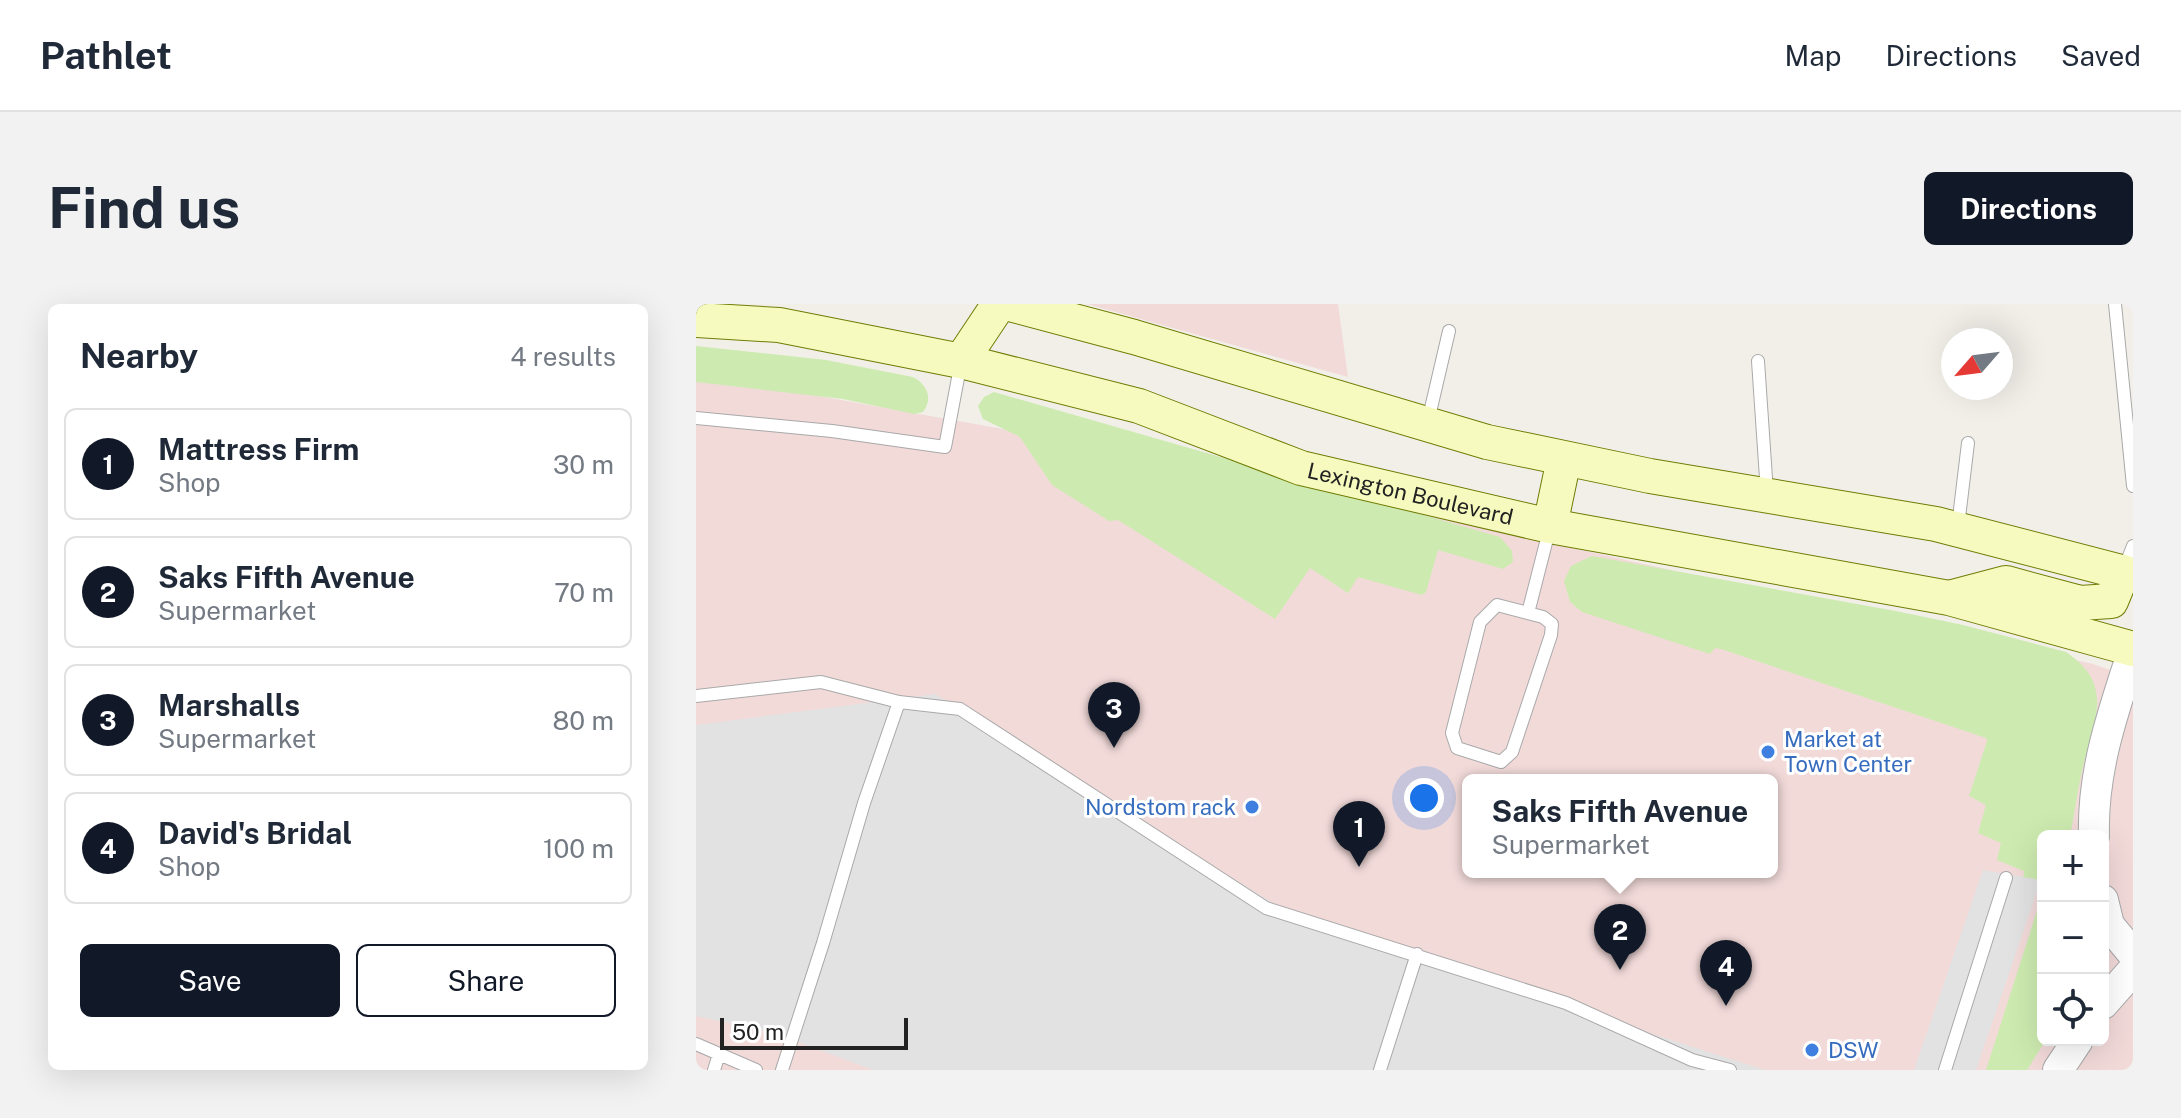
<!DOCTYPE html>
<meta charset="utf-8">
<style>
:root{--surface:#fff;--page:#f2f2f3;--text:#1f2937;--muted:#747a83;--line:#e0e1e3;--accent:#111827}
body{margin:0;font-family:"Public Sans",sans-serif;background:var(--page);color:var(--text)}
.controls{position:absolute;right:24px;bottom:24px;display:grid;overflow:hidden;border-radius:12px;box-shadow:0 8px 32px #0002}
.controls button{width:72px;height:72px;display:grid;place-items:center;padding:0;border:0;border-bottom:2px solid var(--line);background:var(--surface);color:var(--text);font:40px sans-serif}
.compass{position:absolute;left:1245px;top:24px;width:72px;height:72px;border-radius:50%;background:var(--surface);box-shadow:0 8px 32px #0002;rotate:242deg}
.scale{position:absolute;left:24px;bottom:20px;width:188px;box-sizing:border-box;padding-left:8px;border:4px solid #222;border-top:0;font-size:22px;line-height:28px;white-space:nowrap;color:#222;-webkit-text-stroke:6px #fff;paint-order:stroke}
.you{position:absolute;left:728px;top:494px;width:28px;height:28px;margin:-20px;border:6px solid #fff;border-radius:50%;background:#1a73e8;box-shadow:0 0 0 12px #1a73e833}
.badge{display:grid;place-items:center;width:52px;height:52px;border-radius:50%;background:var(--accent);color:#fff;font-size:26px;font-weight:700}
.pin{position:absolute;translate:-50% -66px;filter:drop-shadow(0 2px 4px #0008)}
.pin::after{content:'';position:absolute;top:42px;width:28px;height:24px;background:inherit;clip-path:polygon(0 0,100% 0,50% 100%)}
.popup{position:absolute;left:766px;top:470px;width:316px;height:104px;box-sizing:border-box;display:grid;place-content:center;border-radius:12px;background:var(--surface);filter:drop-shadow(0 2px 6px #0005);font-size:26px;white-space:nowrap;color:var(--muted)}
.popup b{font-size:30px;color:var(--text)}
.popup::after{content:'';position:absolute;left:50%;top:100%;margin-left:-16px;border:16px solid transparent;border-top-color:var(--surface)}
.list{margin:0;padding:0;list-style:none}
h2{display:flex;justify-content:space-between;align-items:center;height:104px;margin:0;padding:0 32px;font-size:34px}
h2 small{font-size:26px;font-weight:400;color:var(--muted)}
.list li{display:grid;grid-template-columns:52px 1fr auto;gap:24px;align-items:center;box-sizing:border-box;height:112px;margin:0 16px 16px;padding:0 16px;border:2px solid var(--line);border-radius:12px}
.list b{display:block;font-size:30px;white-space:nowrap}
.list p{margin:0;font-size:26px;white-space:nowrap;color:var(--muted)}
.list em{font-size:26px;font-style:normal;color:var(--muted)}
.actions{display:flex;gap:16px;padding:24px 32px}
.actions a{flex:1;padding:18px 0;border:2px solid var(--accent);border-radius:12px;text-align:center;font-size:28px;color:var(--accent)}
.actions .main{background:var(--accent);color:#fff}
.icon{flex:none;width:44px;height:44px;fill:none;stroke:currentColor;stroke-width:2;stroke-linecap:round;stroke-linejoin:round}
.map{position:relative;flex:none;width:1437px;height:766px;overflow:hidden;border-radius:12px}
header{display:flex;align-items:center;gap:48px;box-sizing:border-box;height:112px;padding:0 40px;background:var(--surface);border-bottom:2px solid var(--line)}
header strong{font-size:38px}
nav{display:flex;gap:44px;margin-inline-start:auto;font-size:28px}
.intro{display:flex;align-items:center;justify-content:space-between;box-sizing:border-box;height:192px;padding:0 48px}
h1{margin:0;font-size:56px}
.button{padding:20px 36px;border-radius:12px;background:var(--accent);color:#fff;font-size:28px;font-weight:700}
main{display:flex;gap:48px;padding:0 48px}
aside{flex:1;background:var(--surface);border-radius:12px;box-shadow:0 8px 32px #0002}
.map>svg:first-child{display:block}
.commercial{fill:#f2dad9;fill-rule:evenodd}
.grass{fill:#cdebb0}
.parking{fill:#e2e2e2}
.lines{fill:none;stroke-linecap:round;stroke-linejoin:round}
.service-casing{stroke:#a9a9a9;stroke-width:14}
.tertiary-casing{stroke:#a9a9a9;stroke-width:32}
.secondary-casing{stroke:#707d05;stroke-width:36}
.service{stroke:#fff;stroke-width:12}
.tertiary{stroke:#fff;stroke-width:30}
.secondary{stroke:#f7fabf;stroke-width:34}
.shop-dot{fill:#3f7fe0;stroke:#fff;stroke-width:3}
.labels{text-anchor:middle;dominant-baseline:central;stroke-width:6;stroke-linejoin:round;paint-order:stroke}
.street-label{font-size:22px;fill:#222;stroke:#fff}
.shop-label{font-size:22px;fill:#366cbe;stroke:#fff;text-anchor:start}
</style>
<header>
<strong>Pathlet</strong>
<nav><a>Map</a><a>Directions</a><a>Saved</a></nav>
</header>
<div class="intro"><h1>Find us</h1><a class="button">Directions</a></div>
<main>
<aside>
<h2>Nearby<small>4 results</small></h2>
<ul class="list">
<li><span class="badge">1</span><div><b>Mattress Firm</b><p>Shop</p></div><em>30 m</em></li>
<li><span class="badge">2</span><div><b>Saks Fifth Avenue</b><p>Supermarket</p></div><em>70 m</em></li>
<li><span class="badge">3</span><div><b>Marshalls</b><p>Supermarket</p></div><em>80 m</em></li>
<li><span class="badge">4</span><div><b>David's Bridal</b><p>Shop</p></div><em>100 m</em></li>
</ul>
<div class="actions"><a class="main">Save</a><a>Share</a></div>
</aside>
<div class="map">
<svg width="1437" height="766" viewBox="0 0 1437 766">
<rect width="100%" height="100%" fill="#f2efe9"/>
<!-- commercial -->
<path class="commercial" d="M 391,0 L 642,0 L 652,73 Z
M 0,70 L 485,157 L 1397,360 L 1437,374 L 1437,766 L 0,766 ZM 772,476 L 1076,476 L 1076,568 L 772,568 ZM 1347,532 L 1407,532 L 1407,736 L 1347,736 Z"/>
<!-- grass -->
<path class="grass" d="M 0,42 L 130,56 L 217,73 C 232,81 237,95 227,108 L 218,110 L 147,95 L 0,78 Z
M 298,88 L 804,233 L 816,247 L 817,258 L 807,265 L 742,246 L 730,288 L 726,291 L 662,273 L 652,289 L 614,264 L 579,315 L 422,216 L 413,217 L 356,181 L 324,133 L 287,115 L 282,102 L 288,93 Z
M 896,252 L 1200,307 L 1267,321 L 1370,348 C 1417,379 1400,413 1388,458 C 1382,482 1379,508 1374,532 L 1347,532 L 1347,582 L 1327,576 L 1328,567 L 1301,556 L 1305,539 L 1282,529 L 1290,501 L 1273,492 L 1291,437 L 1290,434 L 1025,345 L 1019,344 L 1014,350 L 886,308 L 874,298 L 868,277 L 875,262 Z
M 1347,588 L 1347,736 L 1350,736 L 1331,766 L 1290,766 Z"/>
<!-- parking -->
<path class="parking" d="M 239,390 L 609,619 L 1069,766 L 177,766 L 75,728 L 0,712 L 0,421 Z
M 1287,566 L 1345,576 L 1280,766 L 1218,766 Z"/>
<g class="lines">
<defs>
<path id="service" d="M 1419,0 L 1437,182
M 1062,57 L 1071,189
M 0,114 L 136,127 L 249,143 L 265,58
M 732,117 L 753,27
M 1262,222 L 1272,139
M 1428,265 L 1437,242
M 801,301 L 847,313 L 856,320 L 855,331 L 816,448 L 805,458 L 761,444 L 756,429 L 784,318 Z
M 832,309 L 854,223
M 0,392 L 125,378 L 203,398 L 264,405 L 570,604 L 870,699 L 996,756 L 1034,766
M 0,740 L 60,766
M 18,766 L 23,750
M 86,766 L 127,639 L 168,499 L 203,398
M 684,766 L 721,650
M 1249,766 L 1310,574"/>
<path id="tertiary" d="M 1398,532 C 1396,467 1417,408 1437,347
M 1407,596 L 1413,621 L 1437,650
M 1407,700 L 1437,666
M 1362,766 L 1382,736"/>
<g id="secondary">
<path d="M 314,0 L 438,33 L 791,138 L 954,172 L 1240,220 L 1437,271"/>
<path id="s1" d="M 0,16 L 83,21 L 265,57 L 443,102 L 605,164 L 854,222 L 1253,294 L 1437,345"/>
<path d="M 265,57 L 303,0"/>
<path d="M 854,222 L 868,155"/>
<path d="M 1257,293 L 1310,279 L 1384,299 L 1415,297 L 1427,268"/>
</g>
</defs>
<!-- service casing -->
<use href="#service" class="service-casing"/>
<!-- tertiary casing -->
<use href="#tertiary" class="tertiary-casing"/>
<!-- secondary casing -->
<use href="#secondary" class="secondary-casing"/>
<!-- service -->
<use href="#service" class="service"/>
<!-- tertiary -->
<use href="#tertiary" class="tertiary"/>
<!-- secondary -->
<use href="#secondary" class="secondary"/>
</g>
<!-- markers -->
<g class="shop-dot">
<circle cx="1072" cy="448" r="8"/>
<circle cx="556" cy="503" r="8"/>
<circle cx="1116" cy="746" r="8"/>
</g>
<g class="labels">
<!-- street labels -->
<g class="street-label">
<text stroke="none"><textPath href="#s1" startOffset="738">Lexington Boulevard</textPath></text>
</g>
<!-- shop labels -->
<g class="shop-label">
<text x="1088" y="435">Market at<tspan x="1088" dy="25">Town Center</tspan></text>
<text x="540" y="503" text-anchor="end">Nordstom rack</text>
<text x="1132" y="746">DSW</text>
</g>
</g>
</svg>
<div class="controls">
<button>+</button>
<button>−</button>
<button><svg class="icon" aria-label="locate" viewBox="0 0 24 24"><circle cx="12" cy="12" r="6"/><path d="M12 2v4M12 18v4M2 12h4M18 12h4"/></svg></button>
</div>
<svg class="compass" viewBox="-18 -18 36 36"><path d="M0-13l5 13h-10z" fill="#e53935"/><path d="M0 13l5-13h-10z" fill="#747a83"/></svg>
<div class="scale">50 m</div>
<div class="you"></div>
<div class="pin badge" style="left:663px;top:563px">1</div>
<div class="pin badge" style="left:924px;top:666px">2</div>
<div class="popup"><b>Saks Fifth Avenue</b>Supermarket</div>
<div class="pin badge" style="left:418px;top:444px">3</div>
<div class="pin badge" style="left:1030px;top:702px">4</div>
</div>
</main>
